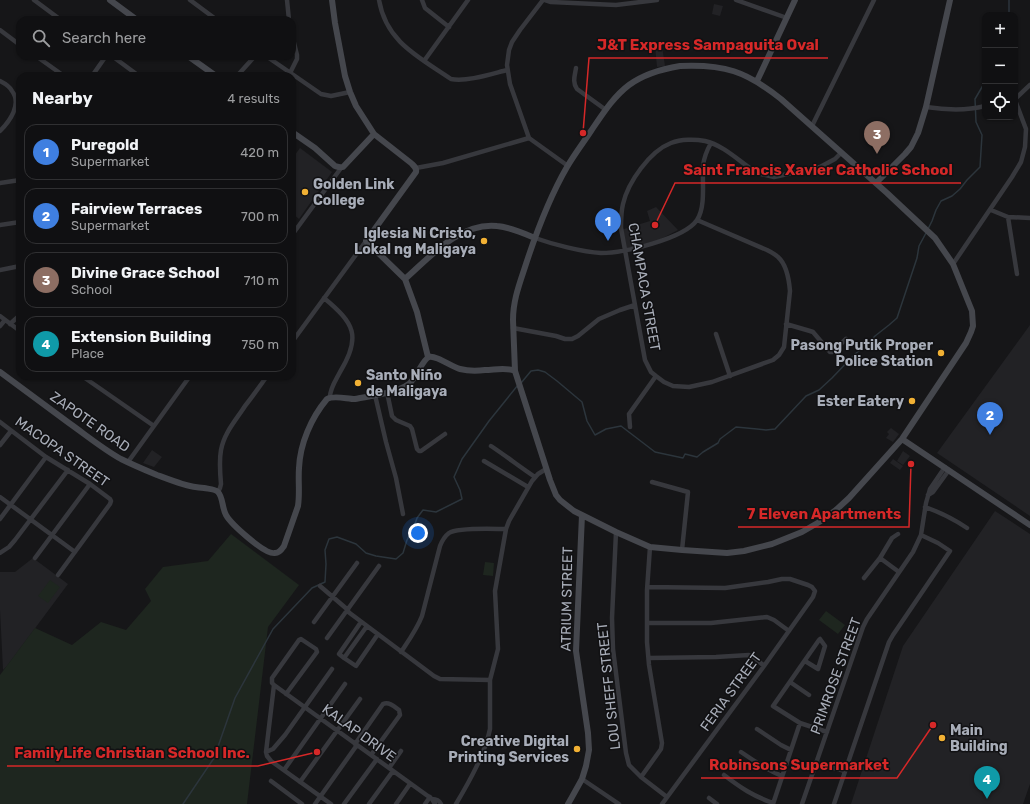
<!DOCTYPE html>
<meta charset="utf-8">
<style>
:root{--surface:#101012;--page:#19191b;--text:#f1f3f6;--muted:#9c9d9f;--line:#303032;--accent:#f2b134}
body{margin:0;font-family:Rubik,sans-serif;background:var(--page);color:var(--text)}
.controls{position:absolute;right:12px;top:12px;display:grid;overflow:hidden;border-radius:8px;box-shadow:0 1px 3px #0004}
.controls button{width:36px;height:36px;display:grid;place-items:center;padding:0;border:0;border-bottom:1px solid var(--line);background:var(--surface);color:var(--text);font:20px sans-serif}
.you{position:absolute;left:418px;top:533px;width:14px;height:14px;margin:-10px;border:3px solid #fff;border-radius:50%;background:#1a73e8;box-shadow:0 0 0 6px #1a73e833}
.badge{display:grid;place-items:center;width:26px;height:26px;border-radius:50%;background:var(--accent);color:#fff;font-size:13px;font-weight:700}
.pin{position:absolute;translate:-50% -33px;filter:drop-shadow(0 1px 2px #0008)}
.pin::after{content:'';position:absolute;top:21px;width:14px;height:12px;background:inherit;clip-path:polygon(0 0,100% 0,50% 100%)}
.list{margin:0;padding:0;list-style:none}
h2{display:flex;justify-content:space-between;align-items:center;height:52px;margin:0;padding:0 16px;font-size:17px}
h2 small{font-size:13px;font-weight:400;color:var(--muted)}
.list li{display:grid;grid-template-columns:26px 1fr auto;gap:12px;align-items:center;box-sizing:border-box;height:56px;margin:0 8px 8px;padding:0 8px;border:1px solid var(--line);border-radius:12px}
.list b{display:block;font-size:15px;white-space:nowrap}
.list p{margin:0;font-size:13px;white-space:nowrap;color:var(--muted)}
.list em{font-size:13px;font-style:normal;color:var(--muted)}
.icon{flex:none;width:22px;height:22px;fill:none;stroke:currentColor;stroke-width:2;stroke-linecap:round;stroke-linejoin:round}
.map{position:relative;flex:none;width:1030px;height:804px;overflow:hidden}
.search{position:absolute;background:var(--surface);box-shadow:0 1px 3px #0004;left:16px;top:16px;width:280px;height:44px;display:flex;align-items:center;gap:10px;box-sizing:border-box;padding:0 14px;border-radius:12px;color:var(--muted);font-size:15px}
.panel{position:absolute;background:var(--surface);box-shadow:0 1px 3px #0004;left:16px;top:72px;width:280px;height:308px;border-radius:12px}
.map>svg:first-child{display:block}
.built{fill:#222225}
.green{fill:#1e261f}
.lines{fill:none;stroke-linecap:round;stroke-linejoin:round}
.stream{stroke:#2c353c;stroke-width:1.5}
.street{stroke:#37383d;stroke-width:4.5}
.secondary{stroke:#45474d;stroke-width:6}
.poi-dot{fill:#f2b134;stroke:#111113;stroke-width:1.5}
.labels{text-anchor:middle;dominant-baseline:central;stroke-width:3;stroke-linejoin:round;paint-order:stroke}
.poi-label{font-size:14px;font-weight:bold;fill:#a8adb8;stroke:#111113;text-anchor:end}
.street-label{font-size:14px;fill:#a8adb8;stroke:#111113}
.leader{fill:none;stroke:#d62828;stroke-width:1.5}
.callout-dot{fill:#d62828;stroke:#111113;stroke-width:1.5}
.callout-label{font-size:15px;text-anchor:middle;font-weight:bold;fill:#d62828;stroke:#111113;stroke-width:3;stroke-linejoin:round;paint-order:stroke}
</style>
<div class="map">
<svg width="1030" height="804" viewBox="0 0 1030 804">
<rect width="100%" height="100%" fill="#161618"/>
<!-- built -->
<path class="built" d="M 714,4 L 723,6 L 720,16 L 712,14 Z
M 655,46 L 662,46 L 665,66 L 657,67 Z
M 300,148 L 332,172 L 299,219 L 292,213 L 292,159 Z
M 656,207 L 678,230 L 659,240 L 624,249 L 621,230 L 650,221 L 647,211 Z
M 1030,325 L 1030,516 L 937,453 Z
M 891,428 L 899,434 L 893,442 L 886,438 L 889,434 L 887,432 Z
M 152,450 L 162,457 L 154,467 L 143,463 Z
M 903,451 L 910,456 L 903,465 L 897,461 Z
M 893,459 L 903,466 L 900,470 L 890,463 Z
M 995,511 L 1030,534 L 1030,784 L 1023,804 L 851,804 L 903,646 Z
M 33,558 L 68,584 L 7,666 L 3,670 L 0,610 L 0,572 L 15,572 Z"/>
<!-- green -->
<path class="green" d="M 231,534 L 299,585 L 268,627 L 247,804 L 0,804 L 0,675 L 35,628 L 72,645 L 101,622 L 126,630 L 151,601 L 145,589 L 163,567 L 208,561 Z
M 485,562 L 494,563 L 493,576 L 483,575 Z
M 50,580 L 60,587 L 48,603 L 38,596 Z
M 826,611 L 845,625 L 838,634 L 819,620 Z"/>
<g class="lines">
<!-- stream -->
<path class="stream" d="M 1009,15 L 1009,0
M 928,229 L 932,221 L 936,210 L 941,201 L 952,196 L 960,189 L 967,180 L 980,167 L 982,135 L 976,122 L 975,99 L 985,82
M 521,383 L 531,371 L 538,370 L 545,372 L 557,381 L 582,402 L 587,421 L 595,435 L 606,429 L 621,426 L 655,452 L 683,458 L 685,454 L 697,457 L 703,452 L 718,443 L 720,439 L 736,427 L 757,429 L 766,430 L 775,429 L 806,396 L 819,390 L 832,378 L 855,354 L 868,344 L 875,336 L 889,325 L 897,318 L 917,258 L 919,246 L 926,233
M 183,804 L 214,758 L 235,698 L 273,629 L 312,588 L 325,582 L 326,564 L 325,550 L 329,539 L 337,537 L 356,544 L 366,553 L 376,556 L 396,559 L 403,553 L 407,540 L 414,527 L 417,518 L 423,510 L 436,512 L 462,499 L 460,490 L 454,477 L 462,459 L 489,421 L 518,385"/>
<!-- street -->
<path class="street" d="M 34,0 L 61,20
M 190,0 L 217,20
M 287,0 L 289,20
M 379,0 C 386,42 419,57 451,79 C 467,82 491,74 507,70
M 422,0 L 425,8 L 449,27
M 545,0 L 551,2 L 616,5 L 657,0
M 736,0 L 787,18
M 0,30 L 20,45
M 36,56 L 64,76
M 112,56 L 139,76
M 266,56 L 321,94 L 331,96 L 350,92
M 424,61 L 468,0
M 576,68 C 575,75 572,82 577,89 L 606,110
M 290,73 L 297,59 L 297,55 L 292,35
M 92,76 L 106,56
M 237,76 L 255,56
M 0,81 C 4,83 10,87 12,91 C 22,104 10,121 0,131
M 1015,99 L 1030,85
M 926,107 C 946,110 966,111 985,106
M 812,126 L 874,0
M 529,138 L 510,84 L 507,65 L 509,50 L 512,42 L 520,30 L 543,0
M 529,138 L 568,166
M 416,168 L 443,163 L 529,138
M 0,183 L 20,180
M 991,210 L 1008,217 L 1030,218
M 1008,217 L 1017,274
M 697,220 L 767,250 C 771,252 775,254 778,257 C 787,265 789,279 790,291 L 784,347 L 779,355 L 773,360 L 712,382 L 689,387 L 673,386 L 664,382 L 656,376 L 651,372 L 645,360 L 621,228 C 621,220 621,212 623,204 C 628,182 650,151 671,143 C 681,139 695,139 705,141 C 723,145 739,161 754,171 L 761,174 L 774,177 L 820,167 L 835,159 L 841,153
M 0,225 L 20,222
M 292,235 L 341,168
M 535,238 C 552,244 582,252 601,253 C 623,253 684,239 697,220 C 706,207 702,181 703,166 C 704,157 707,150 711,143
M 953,264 L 1012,177 L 1021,162 L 1025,147 L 1026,129 L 1015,100
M 0,270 L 20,266
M 324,298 C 354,323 362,336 340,372 C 336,380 330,388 330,397
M 0,316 L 20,331
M 10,324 L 20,315
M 786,324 L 810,331 L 813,332 L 830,352 L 832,352 L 846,339
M 0,326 L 5,320
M 513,328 L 556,336 L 565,339 L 572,339 L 578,336 L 599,319 L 620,310 L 635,305
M 716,334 L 730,376
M 292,342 L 366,241
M 82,376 L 154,426
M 387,392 L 392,416 L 396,420 L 410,426 L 412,429 L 417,449 L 419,451 L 421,451 L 445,434
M 375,395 L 386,442 L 396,478 L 403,514
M 0,422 L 46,457 L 90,484 L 110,499 L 111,501 L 110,504 L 58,575
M 630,427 L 629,414 L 656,376
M 0,445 L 11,431
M 491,446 C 506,456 520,467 535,477
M 484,461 L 528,487
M 128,462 L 190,376
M 652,482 L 688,492 L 682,550
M 218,492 L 220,488 L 221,484 C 220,473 219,461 221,450 C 224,433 236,420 245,406 C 253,396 260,386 267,376
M 928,495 L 933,492 L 949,470
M 0,497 L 75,552
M 925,507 C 942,513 952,518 967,528
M 0,519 L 46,457
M 616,532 L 612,618 L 613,649 L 626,753 L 629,765 L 641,777 L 667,797
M 0,553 L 9,547 L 15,540 L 68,470
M 35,558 L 90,484
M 880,558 L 899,572
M 864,578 L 880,558 L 892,538 L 898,534
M 320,586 L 348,610
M 647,587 L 725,588 L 768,582 L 782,579 L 790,579 L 808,585 L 812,587 L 815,591 L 813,597 L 764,666 L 662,804
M 347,611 L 434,676 L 440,679 L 490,680
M 314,622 L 357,563
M 647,623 L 711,623 L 767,617 L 774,620 L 789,631
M 367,626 L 344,658 L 356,666 L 378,634
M 327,638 L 379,566
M 401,652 C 409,640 417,629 422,616 L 440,546 C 442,541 445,536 449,533 C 458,527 494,529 506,529
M 344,658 L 339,654 L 361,622
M 649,658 L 716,657 L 749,655 L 754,657 L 764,666
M 805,661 L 818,669 L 825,646 L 820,639 L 819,640 L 773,706 L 800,723 L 827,732
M 790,682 L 809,695
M 274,685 L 432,799 L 435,804
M 286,694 L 317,652 L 316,649 L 301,639 L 299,640 L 272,678 L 272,683 L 274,685 L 266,752 L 267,756 L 271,761 L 331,804
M 757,729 L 781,745 L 791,750
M 355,744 L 383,704 C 389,701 395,707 399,710 L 400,715 L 371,755
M 266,752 L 273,749 L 285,735 L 332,669
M 741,752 C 754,761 767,770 782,776
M 816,763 L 845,771
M 389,768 L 401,751
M 284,770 L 345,684
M 724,775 C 741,788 753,796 773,803
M 641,777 L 661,749 L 662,743 L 649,665 L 647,642 L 647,590 L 650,547
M 582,779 L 619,804
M 271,781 L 302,804
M 300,782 L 360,699
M 709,798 L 717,804
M 432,799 C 436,799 439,800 441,804
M 315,804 L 357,745
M 344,804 L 377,759
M 369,804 L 393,771
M 396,804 L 410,784
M 425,804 L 430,797
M 456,804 C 469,782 485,754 490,729 L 490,680 L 498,649 L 495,591 L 506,529 L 509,521 L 532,481 L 538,474 L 546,469
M 773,804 L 800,723
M 802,804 L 863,627 L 867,619 L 913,552 L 921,535 L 926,503 L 930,489 L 945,467
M 834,804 L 889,642 L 893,635 L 950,551 L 938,543 L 921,535"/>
<!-- secondary -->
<path class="secondary" d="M 110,0 L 137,20
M 332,0 L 335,23 L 345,76 L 350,92 L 356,106 L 374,134 L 411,163 C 414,166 417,168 416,172 L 366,241 L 405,279 L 417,312 L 428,357
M 188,56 L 216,76
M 680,66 C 724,64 746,71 781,99 L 887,193 L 935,238 L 953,264 L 972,311 L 973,326 L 971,332 L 966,343 L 902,439 L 849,498 L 836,510 L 821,521 L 802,532 L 772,544 L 744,551 L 727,553 L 682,550 L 650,547 L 616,532 L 574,511 L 560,500 L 556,495 L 550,480 L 515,371 L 513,320 C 513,301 519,285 525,267 C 536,233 549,198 567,167 C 574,155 583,143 591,131 C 602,115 613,97 629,85 C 644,74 662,69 680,66 Z
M 757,81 L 795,0
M 292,132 L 315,148 L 335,166 C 338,167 340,168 343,167 L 374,134
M 876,183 L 905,154 L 911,147 L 918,133 L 926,107 L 950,0
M 405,279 C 430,257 460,222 497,226 C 510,227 523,233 535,238
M 0,372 C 23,389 46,406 69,423 C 86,435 103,449 121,459 C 133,465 145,470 157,475 C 173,481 188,487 204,488 C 209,489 215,489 218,492 C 223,497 222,508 226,515 C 231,524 265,555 275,553 C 280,553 282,549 284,546 L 298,506 C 300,493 298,481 299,468 C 300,444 311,418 327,399 C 334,395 347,399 355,399 C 370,396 397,393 409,384 C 416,378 423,359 429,357 C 436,355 452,367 460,369 C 468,371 477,371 485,370 C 494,370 507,367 515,371
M 902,439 L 1030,525
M 568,804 L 572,797 L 582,779 L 586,766 L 589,750 L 588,733 L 576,651 L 582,515"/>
</g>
<!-- markers -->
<g class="poi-dot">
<circle cx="305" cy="192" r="4"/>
<circle cx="484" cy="241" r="4"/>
<circle cx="941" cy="353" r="4"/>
<circle cx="358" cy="383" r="4"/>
<circle cx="912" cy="401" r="4"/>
<circle cx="942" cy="738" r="4"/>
<circle cx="577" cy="749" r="4"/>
</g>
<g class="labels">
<!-- poi labels -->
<g class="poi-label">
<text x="313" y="184" text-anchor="start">Golden Link<tspan x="313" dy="16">College</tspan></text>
<text x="476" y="233">Iglesia Ni Cristo,<tspan x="476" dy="16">Lokal ng Maligaya</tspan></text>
<text x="933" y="345">Pasong Putik Proper<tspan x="933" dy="16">Police Station</tspan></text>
<text x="366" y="375" text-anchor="start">Santo Niño<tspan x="366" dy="16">de Maligaya</tspan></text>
<text x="904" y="401">Ester Eatery</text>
<text x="950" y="730" text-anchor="start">Main<tspan x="950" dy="16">Building</tspan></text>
<text x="569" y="741">Creative Digital<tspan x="569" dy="16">Printing Services</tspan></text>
</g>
<!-- street labels -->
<g class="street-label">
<text transform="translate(644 287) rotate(80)">CHAMPACA STREET</text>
<text transform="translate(90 422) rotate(35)">ZAPOTE ROAD</text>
<text transform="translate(62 452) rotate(35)">MACOPA STREET</text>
<text transform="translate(567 599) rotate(-89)">ATRIUM STREET</text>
<text transform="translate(836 676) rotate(-70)">PRIMROSE STREET</text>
<text transform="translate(609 686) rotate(-96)">LOU SHEFF STREET</text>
<text transform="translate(731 692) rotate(-54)">FERIA STREET</text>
<text transform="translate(359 733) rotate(36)">KALAP DRIVE</text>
</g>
</g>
<!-- callouts -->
<path class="leader" d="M583 133L589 58H828M655 225L675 183H961M911 464L909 527H738M317 752L258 766H7M933 725L897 778H701"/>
<g class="callout-dot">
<circle cx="583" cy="133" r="4"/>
<circle cx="655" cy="225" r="4"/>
<circle cx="911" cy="464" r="4"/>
<circle cx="317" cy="752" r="4"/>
<circle cx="933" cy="725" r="4"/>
</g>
<g class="callout-label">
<text x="708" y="50">J&amp;T Express Sampaguita Oval</text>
<text x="818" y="175">Saint Francis Xavier Catholic School</text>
<text x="824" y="519">7 Eleven Apartments</text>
<text x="132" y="758">FamilyLife Christian School Inc.</text>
<text x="799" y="770">Robinsons Supermarket</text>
</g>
</svg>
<div class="controls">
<button>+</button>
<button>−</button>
<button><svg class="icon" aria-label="locate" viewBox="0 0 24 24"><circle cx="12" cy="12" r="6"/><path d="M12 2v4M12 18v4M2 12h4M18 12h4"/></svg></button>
</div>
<div class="you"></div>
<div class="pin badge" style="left:608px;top:241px;background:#3f7fe0">1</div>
<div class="pin badge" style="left:990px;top:435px;background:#3f7fe0">2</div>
<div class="pin badge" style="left:877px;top:154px;background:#8d6e63">3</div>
<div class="pin badge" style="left:987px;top:799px;background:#0f9aa8">4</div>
<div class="search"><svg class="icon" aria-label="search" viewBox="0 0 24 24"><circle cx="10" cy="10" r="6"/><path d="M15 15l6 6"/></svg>Search here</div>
<section class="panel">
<h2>Nearby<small>4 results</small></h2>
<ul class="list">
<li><span class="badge" style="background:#3f7fe0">1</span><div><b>Puregold</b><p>Supermarket</p></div><em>420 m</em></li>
<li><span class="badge" style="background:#3f7fe0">2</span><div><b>Fairview Terraces</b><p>Supermarket</p></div><em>700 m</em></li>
<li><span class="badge" style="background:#8d6e63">3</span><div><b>Divine Grace School</b><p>School</p></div><em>710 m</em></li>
<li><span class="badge" style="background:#0f9aa8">4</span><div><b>Extension Building</b><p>Place</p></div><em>750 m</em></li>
</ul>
</section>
</div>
